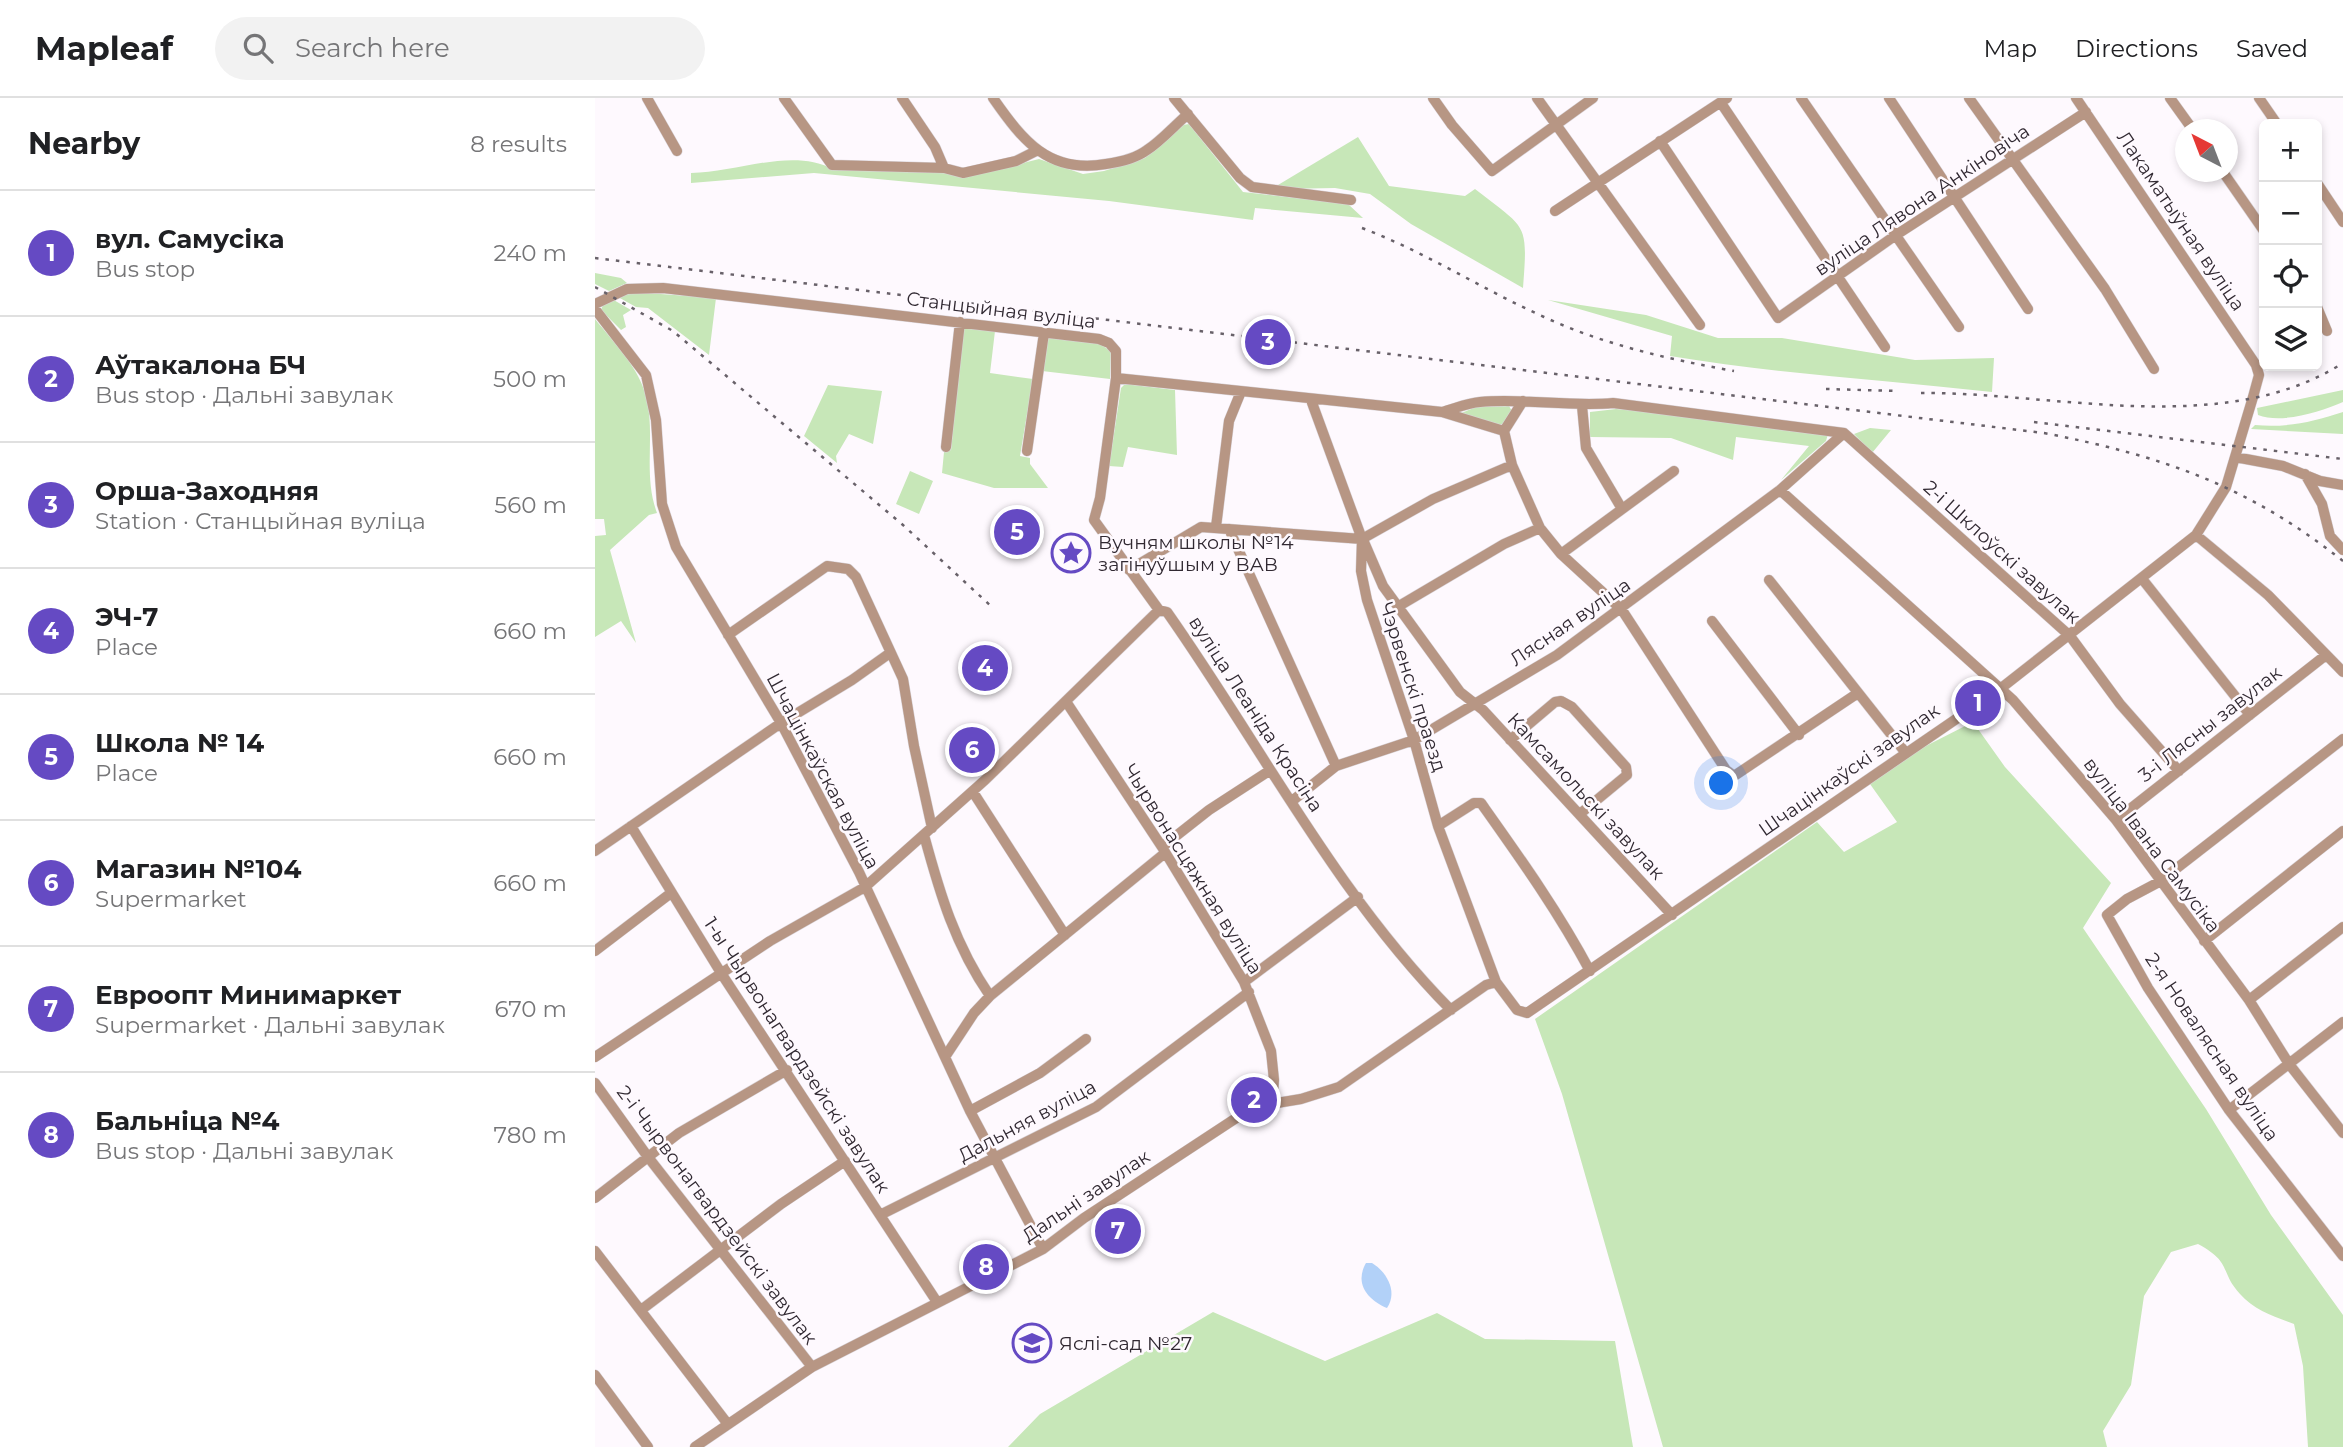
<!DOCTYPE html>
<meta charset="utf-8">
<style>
:root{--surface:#fff;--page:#f2f2f2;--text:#202124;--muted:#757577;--line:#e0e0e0;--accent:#654ac3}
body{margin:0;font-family:Montserrat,sans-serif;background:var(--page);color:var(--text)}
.controls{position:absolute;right:21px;top:21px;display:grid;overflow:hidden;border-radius:10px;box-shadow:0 4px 10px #0003}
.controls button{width:63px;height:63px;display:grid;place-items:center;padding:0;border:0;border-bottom:2px solid var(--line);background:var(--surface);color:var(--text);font:35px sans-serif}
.compass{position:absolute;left:1580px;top:21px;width:63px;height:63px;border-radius:50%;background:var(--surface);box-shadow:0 4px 10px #0003;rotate:318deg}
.you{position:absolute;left:1127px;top:686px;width:24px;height:24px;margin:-18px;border:5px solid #fff;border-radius:50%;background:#1a73e8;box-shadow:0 0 0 10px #1a73e833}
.badge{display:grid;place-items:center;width:46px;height:46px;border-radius:50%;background:var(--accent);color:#fff;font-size:23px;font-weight:700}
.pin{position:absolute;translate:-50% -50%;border:4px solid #fff;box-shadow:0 2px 7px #0006}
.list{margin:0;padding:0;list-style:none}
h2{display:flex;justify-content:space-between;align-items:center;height:91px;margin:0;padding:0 28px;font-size:30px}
h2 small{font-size:23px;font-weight:400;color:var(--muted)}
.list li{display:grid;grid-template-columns:46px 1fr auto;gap:21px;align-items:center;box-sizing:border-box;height:126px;padding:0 28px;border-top:2px solid var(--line)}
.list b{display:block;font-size:26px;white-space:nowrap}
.list p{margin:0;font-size:23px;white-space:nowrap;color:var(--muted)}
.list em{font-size:23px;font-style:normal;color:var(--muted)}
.icon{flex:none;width:38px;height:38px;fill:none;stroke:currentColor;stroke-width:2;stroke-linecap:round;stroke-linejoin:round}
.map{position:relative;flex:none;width:1748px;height:1349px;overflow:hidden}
header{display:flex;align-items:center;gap:42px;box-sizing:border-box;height:98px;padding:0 35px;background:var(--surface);border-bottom:2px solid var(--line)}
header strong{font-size:33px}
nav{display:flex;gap:38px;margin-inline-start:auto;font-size:24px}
.search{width:490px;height:63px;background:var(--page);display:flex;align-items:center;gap:18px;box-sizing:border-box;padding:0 24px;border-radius:38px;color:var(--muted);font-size:26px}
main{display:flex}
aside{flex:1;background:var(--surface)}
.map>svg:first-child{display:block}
.green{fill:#c7e7b8}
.water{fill:#b2d1f8}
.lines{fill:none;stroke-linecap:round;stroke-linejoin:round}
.minor-casing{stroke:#d9d4d9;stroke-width:11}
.minor{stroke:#b79684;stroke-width:10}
.rail{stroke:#686169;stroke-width:2.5;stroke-dasharray:3.5 7;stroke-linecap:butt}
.labels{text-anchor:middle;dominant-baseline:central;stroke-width:5;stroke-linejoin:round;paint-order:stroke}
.street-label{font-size:19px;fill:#312932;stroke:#fef9fe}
.poi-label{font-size:19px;fill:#312932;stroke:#fef9fe;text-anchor:start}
</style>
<header>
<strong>Mapleaf</strong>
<div class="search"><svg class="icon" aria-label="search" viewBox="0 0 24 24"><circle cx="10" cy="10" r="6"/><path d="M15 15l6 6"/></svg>Search here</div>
<nav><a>Map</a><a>Directions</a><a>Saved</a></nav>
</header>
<main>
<aside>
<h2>Nearby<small>8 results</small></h2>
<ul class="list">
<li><span class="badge">1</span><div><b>вул. Самусіка</b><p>Bus stop</p></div><em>240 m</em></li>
<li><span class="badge">2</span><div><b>Аўтакалона БЧ</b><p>Bus stop · Дальні завулак</p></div><em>500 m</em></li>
<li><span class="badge">3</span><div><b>Орша-Заходняя</b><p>Station · Станцыйная вуліца</p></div><em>560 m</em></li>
<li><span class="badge">4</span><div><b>ЭЧ-7</b><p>Place</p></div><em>660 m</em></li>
<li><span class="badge">5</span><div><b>Школа № 14</b><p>Place</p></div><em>660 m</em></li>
<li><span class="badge">6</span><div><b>Магазин №104</b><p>Supermarket</p></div><em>660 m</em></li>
<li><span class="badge">7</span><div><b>Евроопт Минимаркет</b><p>Supermarket · Дальні завулак</p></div><em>670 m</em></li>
<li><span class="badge">8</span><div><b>Бальніца №4</b><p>Bus stop · Дальні завулак</p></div><em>780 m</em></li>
</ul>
</aside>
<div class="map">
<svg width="1748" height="1349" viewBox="0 0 1748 1349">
<rect width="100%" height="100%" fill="#fef9fe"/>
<!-- green -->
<path class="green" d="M 594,26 L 648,94 L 753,106 L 768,120 L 660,110 L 658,122 L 514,103 L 219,75 L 96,85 L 96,75 C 141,75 196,49 238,71 L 349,75 L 371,79 L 444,61 L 488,76 L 509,73 L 550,60 L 588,27 Z
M 763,39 L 794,88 L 870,98 L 880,91 C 932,132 933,123 928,190 L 816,126 L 775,96 L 740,90 L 687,91 L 683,87 Z
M 0,175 L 26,180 L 32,185 L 14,193 L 0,186 Z
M 38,194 L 121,200 L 114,257 L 53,210 L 41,209 L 23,199 Z
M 17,201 L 36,212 L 28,217 L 31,229 L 26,232 L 6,212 L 9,204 Z
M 953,202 L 1051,217 L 1123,240 L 1187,240 L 1320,262 L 1399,260 L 1397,294 C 1290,282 1182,276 1075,258 L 1077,238 Z
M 0,221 C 20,246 45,270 52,302 C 60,339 48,378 62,415 L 54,417 L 15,452 L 41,545 L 26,523 L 0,539 L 0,438 L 11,437 L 9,421 L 0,421 Z
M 368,230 L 400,233 L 395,275 L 438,281 L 425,358 L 435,360 L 435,366 L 453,390 L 399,390 L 347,375 L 349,354 L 356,352 Z
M 452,240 L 503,245 L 516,253 L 515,281 L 447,273 Z
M 530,286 L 580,292 L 582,357 L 533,349 L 528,369 L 514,368 L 526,290 Z
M 233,287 L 287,293 L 278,346 L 254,336 L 241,358 L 242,365 L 209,338 Z
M 1748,292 L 1748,304 C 1725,314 1687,326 1663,317 L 1662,310 Z
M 914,308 L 917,313 L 910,325 L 904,327 L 864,316 L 881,309 Z
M 1021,311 L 1048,313 L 1233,336 L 1231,343 L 1186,382 L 1214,348 L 1141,339 L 1138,362 L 1076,340 L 995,339 L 995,314 Z
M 1748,314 L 1748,336 L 1656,331 L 1660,327 C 1691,330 1718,324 1748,314 Z
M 1275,330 L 1296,332 L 1277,355 L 1259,336 Z
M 315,373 L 338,383 L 324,416 L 301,406 Z
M 1378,624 L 1410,669 L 1516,785 L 1488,830 L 1611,1011 L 1676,1117 L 1748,1217 L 1748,1349 L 1713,1349 L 1708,1268 L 1699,1226 C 1680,1219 1659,1212 1645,1196 C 1624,1173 1638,1165 1603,1146 L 1576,1154 L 1549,1198 L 1536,1287 L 1508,1333 L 1512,1349 L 1068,1349 L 967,996 L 940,921 L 1222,724 L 1249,754 L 1302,724 L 1275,686 L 1321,653 Z
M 618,1214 L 730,1263 L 842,1215 L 890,1241 L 1020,1243 L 1038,1349 L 413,1349 L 445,1316 Z"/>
<!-- water -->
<path class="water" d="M 771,1165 L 777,1165 C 792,1174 803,1194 792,1210 C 773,1202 759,1186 771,1165 Z"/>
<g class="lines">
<defs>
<path id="minor" d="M 52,0 L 82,53
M 189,0 L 237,67 L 349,70 L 368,75 L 421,63 L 441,53
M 307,0 L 340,49 L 349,70
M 398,0 C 428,43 454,76 511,66 C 525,64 540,61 552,52 C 566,43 579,28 593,16
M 579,0 L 645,80 L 657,89 L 756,102
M 838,0 L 857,27 L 897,73 L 998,0
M 942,0 L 1105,227
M 1206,0 L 1364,229
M 1294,0 L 1433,211
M 1374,0 L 1510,191 L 1559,271
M 1575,0 L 1598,32
M 1664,0 L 1682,26
M 1126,5 L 1290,249
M 1065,43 L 1183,220 L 1301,137 L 1491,14
M 1628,74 L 1669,133
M 1722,85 L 1748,124
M 960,113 L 1132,0
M 0,206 L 32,191 L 68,190 L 504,241 L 514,245 L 521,253 L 521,280 L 847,314 L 909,333 L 917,367 L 945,430 L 966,456 L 1027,512 L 1131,672 L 1139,678 L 1263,595
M 1722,209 L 1732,233
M 0,211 L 51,277 L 61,322 L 67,406 L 81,449 L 186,625 L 264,774 L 375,1013 L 448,1151
M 521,280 L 505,400 L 499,422 L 564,512 L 572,514 C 665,646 741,796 856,912
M 716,302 L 767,441 L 766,473 L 772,502 L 819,642 L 843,728 L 901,884 L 922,912 L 932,915 L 1405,591 L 1601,437 L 1631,389 L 1658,299 L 1664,277 L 1661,267 L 1481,0
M 987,308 L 991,350 L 1027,411
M 847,314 C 859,311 872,305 885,304 C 930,300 974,309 1018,305 L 1249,335
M 909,333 L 928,303
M 1249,335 L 1475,538 L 1525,606 L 1584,673
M 351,349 L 365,224
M 432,353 L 449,235
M 1640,359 L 1688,368 L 1725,383 L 1748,387
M 1710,376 L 1727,406 L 1735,438 L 1748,452
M 1185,392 L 1418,602 L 1521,722 L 1654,902 L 1694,966 L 1748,1035
M 621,429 L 634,323 L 645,296
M 634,431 L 741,668
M 1601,437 L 1673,497 L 1748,574
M 767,441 L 838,401 L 917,367
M 769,444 L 788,488 L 865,594 L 888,612 L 1077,817
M 966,456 L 1079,373
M 534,472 L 606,429 L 767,441
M 1174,482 L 1310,654
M 1548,482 L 1655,617
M 804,508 L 909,446 L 945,430
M 1117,523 L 1204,637
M 133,537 L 232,468 L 253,471 L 261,479 L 308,581 L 319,648 L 337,730
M 472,605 L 567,749 L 649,884 L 676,953 L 679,982 L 677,1005
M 1748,641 L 1564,784 L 1532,801 L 1512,817 L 1553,890 L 1634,1012 L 1748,1158
M 915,642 L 960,604 L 966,603 L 977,609 L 1031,669 L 1032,677 L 986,715
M 378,694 L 470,837
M 697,703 L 741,668 L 819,642 L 962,557 L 1185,392 L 1249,335
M 1521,722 L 1731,557
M 36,728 L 126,875 L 342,1204
M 843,728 L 879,705 L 886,705 C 925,760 963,813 995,873
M 329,737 C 345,796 360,847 395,898
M 567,749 L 614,712 L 674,673
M 0,753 L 186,625 L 257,582 L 295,555
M 1609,843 L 1748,733
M 0,853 L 76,795
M 649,884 L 763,799
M 1654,902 L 1748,829
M 0,959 L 175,843 L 270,789 L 390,682 L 564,512
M 350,959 L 379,915 L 395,898 L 570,755
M 0,985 L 53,1059 L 217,1269
M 1634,1012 L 1748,924
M 375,1013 L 445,975 L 491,941
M 0,1100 L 84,1035 L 192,972
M 285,1117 L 501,1009 L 654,894
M 0,1153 L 132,1325
M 46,1212 L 186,1106 L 250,1063
M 0,1277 L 53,1349
M 100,1349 L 217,1269 L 448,1151 L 489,1120 L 658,1009 L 706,1001 L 744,989 L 891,887 L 901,884"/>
</defs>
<!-- minor casing -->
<use href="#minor" class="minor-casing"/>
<!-- minor -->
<use href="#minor" class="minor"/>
<!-- rail -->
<path class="rail" d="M 767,130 C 830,154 887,191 949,219 C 1010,247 1073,261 1139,273
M 0,160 L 1449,335 C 1567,358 1652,387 1748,463
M 0,189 L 78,233 L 308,427 L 397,509
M 1231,291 L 1303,293
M 1326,295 C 1459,294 1629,341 1748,265
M 1439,324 L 1748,361"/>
</g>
<!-- icons -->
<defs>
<symbol id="sight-ring" viewBox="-11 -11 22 22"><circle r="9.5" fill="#fef9fe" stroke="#654ac3" stroke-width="1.5"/><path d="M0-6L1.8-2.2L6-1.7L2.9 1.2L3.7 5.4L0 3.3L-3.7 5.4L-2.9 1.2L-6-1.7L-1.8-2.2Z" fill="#654ac3"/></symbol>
<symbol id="school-ring" viewBox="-11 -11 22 22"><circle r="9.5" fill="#fef9fe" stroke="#654ac3" stroke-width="1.5"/><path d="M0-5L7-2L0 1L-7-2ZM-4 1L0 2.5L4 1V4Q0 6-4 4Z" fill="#654ac3"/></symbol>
</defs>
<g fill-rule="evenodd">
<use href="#sight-ring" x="454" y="433" width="44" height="44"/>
<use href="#school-ring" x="415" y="1223" width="44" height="44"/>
</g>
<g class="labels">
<!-- street labels -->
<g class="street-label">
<text transform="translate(1327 102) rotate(-34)">вуліца Лявона Анкіновіча</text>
<text transform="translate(1586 123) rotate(56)">Лакаматыўная вуліца</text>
<text transform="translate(406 212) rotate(7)">Станцыйная вуліца</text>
<text transform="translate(1407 454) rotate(42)">2-і Шклоўскі завулак</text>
<text transform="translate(975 524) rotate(-34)">Лясная вуліца</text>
<text transform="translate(818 589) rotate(72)">Чэрвенскі праезд</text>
<text transform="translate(661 616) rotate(57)">вуліца Леаніда Красіна</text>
<text transform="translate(1615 626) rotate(-38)">3-і Лясны завулак</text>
<text transform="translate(1254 672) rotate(-35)">Шчацінкаўскі завулак</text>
<text transform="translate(228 673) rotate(62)">Шчацінкаўская вуліца</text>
<text transform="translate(991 698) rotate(47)">Камсамольскі завулак</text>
<text transform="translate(1557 747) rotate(53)">вуліца Івана Самусіка</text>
<text transform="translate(598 771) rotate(58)">Чырвонасцяжная вуліца</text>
<text transform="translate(1617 949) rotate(56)">2-я Новалясная вуліца</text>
<text transform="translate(202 957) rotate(57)">1-ы Чырвонагвардзейскі завулак</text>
<text transform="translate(432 1023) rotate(-28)">Дальняя вуліца</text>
<text transform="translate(491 1098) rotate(-34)">Дальні завулак</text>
<text transform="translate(122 1117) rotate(53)">2-і Чырвонагвардзейскі завулак</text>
</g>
<!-- poi labels -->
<g class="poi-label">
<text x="503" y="444">Вучням школы №14<tspan x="503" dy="22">загінуўшым у ВАВ</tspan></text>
<text x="464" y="1245">Яслі-сад №27</text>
</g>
</g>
</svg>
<div class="controls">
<button>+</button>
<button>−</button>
<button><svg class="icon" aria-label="locate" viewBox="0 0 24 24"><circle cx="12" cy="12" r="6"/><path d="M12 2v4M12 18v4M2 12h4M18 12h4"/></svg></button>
<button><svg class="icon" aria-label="layers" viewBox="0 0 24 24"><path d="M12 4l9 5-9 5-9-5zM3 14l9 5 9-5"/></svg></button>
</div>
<svg class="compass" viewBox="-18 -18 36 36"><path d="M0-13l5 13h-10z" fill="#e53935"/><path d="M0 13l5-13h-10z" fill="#757577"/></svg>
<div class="you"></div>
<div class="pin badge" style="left:1383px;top:605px">1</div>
<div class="pin badge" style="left:659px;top:1002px">2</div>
<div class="pin badge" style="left:673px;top:244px">3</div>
<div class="pin badge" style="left:390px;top:570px">4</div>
<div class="pin badge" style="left:422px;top:434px">5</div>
<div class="pin badge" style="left:377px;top:652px">6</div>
<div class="pin badge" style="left:523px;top:1133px">7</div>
<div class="pin badge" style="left:391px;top:1169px">8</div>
</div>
</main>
